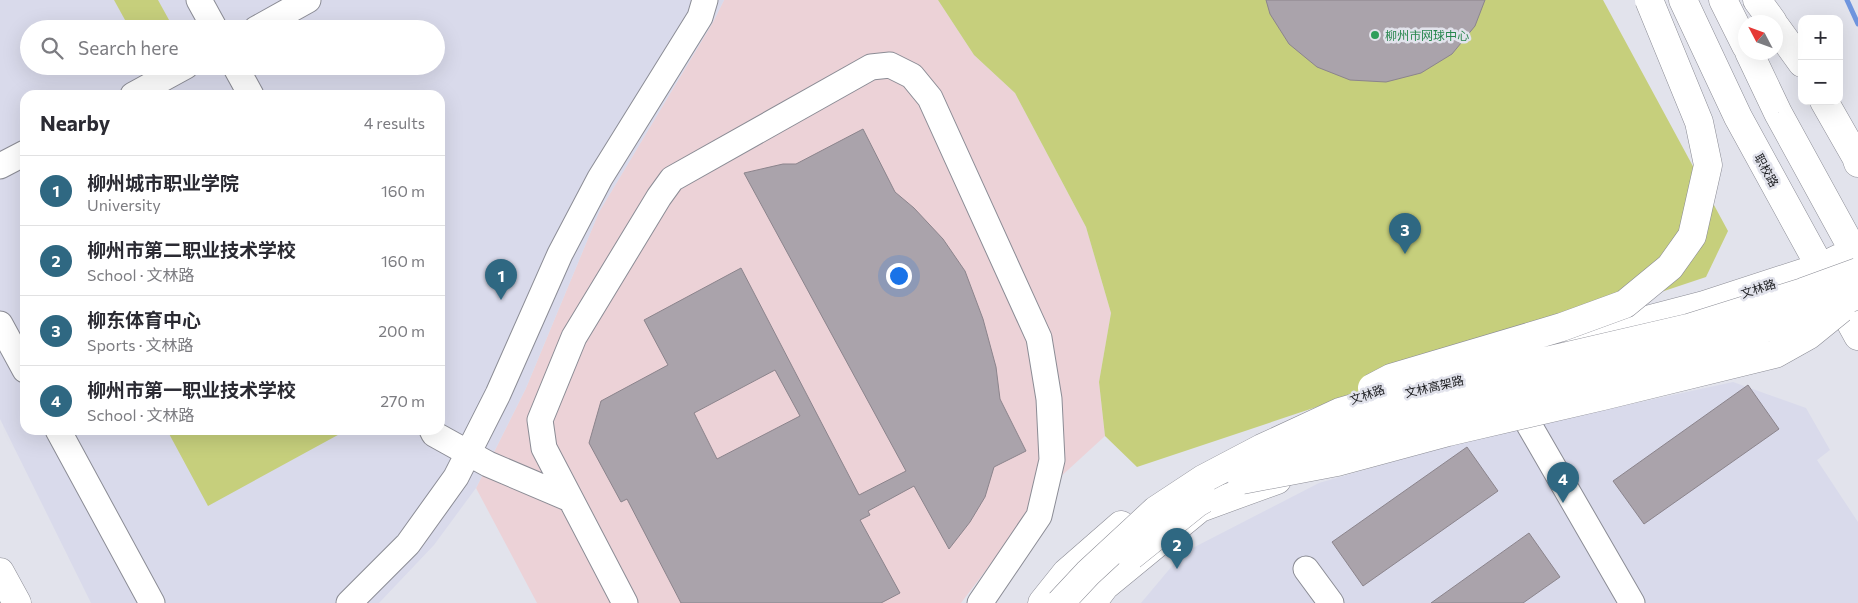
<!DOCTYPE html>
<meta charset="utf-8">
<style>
:root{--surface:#fff;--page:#f2f2f3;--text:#2b2b33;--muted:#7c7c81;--line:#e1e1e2;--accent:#2f6882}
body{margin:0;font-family:Commissioner,"Noto Sans SC",sans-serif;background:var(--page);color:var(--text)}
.controls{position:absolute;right:15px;top:15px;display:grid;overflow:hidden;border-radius:10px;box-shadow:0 5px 20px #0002}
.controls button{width:45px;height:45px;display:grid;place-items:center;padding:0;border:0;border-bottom:1px solid var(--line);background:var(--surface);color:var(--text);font:25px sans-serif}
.compass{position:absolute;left:1738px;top:15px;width:45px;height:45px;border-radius:50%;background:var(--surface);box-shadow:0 5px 20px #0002;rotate:311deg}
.you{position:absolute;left:898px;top:275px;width:18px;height:18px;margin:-12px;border:4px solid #fff;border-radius:50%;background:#1a73e8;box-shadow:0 0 0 8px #1a73e833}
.badge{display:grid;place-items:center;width:32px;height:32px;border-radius:50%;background:var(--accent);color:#fff;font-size:16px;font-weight:700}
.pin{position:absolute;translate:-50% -41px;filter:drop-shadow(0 1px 2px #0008)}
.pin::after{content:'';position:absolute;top:26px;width:18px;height:15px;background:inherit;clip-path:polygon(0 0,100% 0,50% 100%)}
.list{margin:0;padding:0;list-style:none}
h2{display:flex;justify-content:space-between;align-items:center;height:65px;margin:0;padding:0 20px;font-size:21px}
h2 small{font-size:16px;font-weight:400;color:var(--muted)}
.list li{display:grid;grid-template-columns:32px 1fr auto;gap:15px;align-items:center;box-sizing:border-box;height:70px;padding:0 20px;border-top:1px solid var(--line)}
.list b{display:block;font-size:19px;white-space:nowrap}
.list p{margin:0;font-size:16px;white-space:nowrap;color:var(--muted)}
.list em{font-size:16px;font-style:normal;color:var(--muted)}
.icon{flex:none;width:28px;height:28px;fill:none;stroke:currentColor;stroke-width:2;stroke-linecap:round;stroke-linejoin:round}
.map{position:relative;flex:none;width:1858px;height:603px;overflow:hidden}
.search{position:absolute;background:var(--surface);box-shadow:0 5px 20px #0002;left:20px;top:20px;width:425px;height:55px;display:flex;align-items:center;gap:12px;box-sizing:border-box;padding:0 18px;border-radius:28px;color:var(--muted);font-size:19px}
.panel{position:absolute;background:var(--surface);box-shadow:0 5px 20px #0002;left:20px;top:90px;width:425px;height:345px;border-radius:15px}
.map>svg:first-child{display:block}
.commercial{fill:#ecd2d7}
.built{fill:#d9daeb;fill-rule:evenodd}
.green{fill:#c6cf7c}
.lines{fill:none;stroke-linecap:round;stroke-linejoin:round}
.stream{stroke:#6f95de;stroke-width:5}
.building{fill:#aaa3ab;stroke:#8b848c;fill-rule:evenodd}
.minor-casing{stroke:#8b8c95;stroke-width:27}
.major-casing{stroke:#8b8c95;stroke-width:29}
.highway-casing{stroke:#8b8c95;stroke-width:29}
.minor{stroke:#fff;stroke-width:25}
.major{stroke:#fff;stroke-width:28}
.highway{stroke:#fff;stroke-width:28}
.highway-bridge-casing{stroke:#8b8c95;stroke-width:29;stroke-linecap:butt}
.highway-bridge{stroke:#fff;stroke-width:28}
.leisure-dot{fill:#2e9e5b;stroke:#e2e3ec;stroke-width:2}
.labels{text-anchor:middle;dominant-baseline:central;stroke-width:5;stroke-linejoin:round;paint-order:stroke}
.leisure-label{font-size:12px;fill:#27864d;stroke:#e2e3ec;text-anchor:start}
.street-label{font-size:12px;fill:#1a1b1e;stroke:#e2e3ec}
</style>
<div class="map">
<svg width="1858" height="603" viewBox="0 0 1858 603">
<rect width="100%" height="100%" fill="#e2e3ec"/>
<!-- commercial -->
<path class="commercial" d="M 724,0 L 938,0 L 974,55 L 1015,93 L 1086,227 L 1111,313 L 1099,382 L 1105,436 L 1057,480 L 1024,520 L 961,603 L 537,603 L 476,488 L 526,388 L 599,212 L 713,22 Z"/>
<!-- built -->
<path class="built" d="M 0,0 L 724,0 L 713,22 L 599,212 L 526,388 L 476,488 L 434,545 L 379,603 L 91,603 L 0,419 ZM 29,29 L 436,29 L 436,66 L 29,66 ZM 25,95 L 440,95 L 440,430 L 25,430 Z
M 1733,382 L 1806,408 L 1830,450 L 1817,460 L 1858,522 L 1858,603 L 1141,603 L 1183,553 L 1319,483 L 1475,438 Z"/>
<!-- green -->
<path class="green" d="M 114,0 L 158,0 L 174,29 L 130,29 Z
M 938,0 L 1603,0 L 1728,231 L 1706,277 L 1137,467 L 1105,436 L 1099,382 L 1111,313 L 1086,227 L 1015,93 L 974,55 Z
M 167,430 L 347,430 L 208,506 Z"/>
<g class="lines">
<!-- stream -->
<path class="stream" d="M 1847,0 L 1858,24"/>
</g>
<!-- building -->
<path class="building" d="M 1266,0 L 1485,0 L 1475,26 L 1452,54 L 1421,73 L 1386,82 L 1350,80 L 1317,67 L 1289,44 L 1270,14 Z
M 863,129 L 895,192 L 914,208 L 943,239 L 965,271 L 983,319 L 996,367 L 1000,399 L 1026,451 L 994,467 L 985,497 L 970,522 L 949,549 L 914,486 L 868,511 L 870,515 L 860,520 L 900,593 L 881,603 L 681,603 L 627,499 L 621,502 L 589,443 L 601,401 L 668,365 L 644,320 L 741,268 L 859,495 L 906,471 L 744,173 L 783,164 L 796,164 ZM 775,370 L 800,416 L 717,459 L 694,413 Z
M 1748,385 L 1779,429 L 1644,524 L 1613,481 Z
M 1467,447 L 1498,491 L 1363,586 L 1332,542 Z
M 1529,533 L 1560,577 L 1523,603 L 1431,603 Z"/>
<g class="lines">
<defs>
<path id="minor" d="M 199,0 L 215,29
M 256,29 L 308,0
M 235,66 L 251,95
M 133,95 L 186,66
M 0,166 L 25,153
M 0,324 L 25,370
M 1517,404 L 1632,603
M 58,430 L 152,603
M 432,430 L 434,434 L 488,464 L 570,499
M 1306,569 L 1331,603
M 349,603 L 408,544 L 456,477 L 498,394 L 560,254 L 600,178 L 700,17 L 705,0
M 625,603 L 544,448 L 540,420 L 574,337 L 659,197 L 672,179 L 871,67 L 890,65 L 912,76 L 930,98 L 1039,338 L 1049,399 L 1052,460 L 1039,516 L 980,603"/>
<path id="major" d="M 1683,0 L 1738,117 L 1858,336
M 1723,0 L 1746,46
M 1749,52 L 1778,113 L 1858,259
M 1516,354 L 1704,305 L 1821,267 L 1858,249
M 0,572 L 17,603
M 1042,603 L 1066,573 L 1121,525
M 1092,603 L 1105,586 L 1200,508 L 1277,480"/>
<path id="highway" d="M 1757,0 L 1773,22
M 1776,27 L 1802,63
M 1824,101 L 1856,157 L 1858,163"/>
</defs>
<!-- minor casing -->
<use href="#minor" class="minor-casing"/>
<!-- major casing -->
<use href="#major" class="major-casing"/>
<!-- highway casing -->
<use href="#highway" class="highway-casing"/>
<!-- minor -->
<use href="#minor" class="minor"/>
<!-- major -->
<use href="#major" class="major"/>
<!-- highway -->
<use href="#highway" class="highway"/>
<defs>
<path id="highway-bridge" d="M 1372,388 L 1391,378 L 1562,327 L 1625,304 L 1670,267 L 1692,236 L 1708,165 L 1699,122 L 1649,0
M 1266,465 L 1338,438 L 1430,408 L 1693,348 L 1792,320 L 1858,295
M 1242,480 L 1337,462 L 1448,432 L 1603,396 L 1775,354 L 1809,335 L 1841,309
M 1131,556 L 1197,503 L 1204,499
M 1060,603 L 1088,573 L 1156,510 L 1203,479 L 1262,448 L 1340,412 L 1395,396 L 1688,328 L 1803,292 L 1858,272"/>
</defs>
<!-- highway-bridge casing -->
<use href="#highway-bridge" class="highway-bridge-casing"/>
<!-- highway-bridge -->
<use href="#highway-bridge" class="highway-bridge"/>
</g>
<!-- markers -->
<circle class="leisure-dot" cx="1375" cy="35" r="5"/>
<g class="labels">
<!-- leisure labels -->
<g class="leisure-label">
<text x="1385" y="35">柳州市网球中心</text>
</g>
<!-- street labels -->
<g class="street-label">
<text transform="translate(1767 170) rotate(61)">职校路</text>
<text transform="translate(1758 288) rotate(-18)">文林路</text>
<text transform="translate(1434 386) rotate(-13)">文林高架路</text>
<text transform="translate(1367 394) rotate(-19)">文林路</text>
</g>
</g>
</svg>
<div class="controls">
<button>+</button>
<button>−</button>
</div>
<svg class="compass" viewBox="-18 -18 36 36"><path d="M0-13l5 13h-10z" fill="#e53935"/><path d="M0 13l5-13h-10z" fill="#7c7c81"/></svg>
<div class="you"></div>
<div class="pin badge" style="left:501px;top:300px">1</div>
<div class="pin badge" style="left:1177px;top:569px">2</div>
<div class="pin badge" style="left:1405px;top:254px">3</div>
<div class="pin badge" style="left:1563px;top:503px">4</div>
<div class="search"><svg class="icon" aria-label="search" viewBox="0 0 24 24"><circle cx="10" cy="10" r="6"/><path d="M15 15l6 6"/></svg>Search here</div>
<section class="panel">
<h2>Nearby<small>4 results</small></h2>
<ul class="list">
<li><span class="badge">1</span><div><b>柳州城市职业学院</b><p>University</p></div><em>160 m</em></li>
<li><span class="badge">2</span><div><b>柳州市第二职业技术学校</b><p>School · 文林路</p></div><em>160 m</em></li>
<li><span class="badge">3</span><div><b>柳东体育中心</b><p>Sports · 文林路</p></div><em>200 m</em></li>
<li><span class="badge">4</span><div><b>柳州市第一职业技术学校</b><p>School · 文林路</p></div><em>270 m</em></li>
</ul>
</section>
</div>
